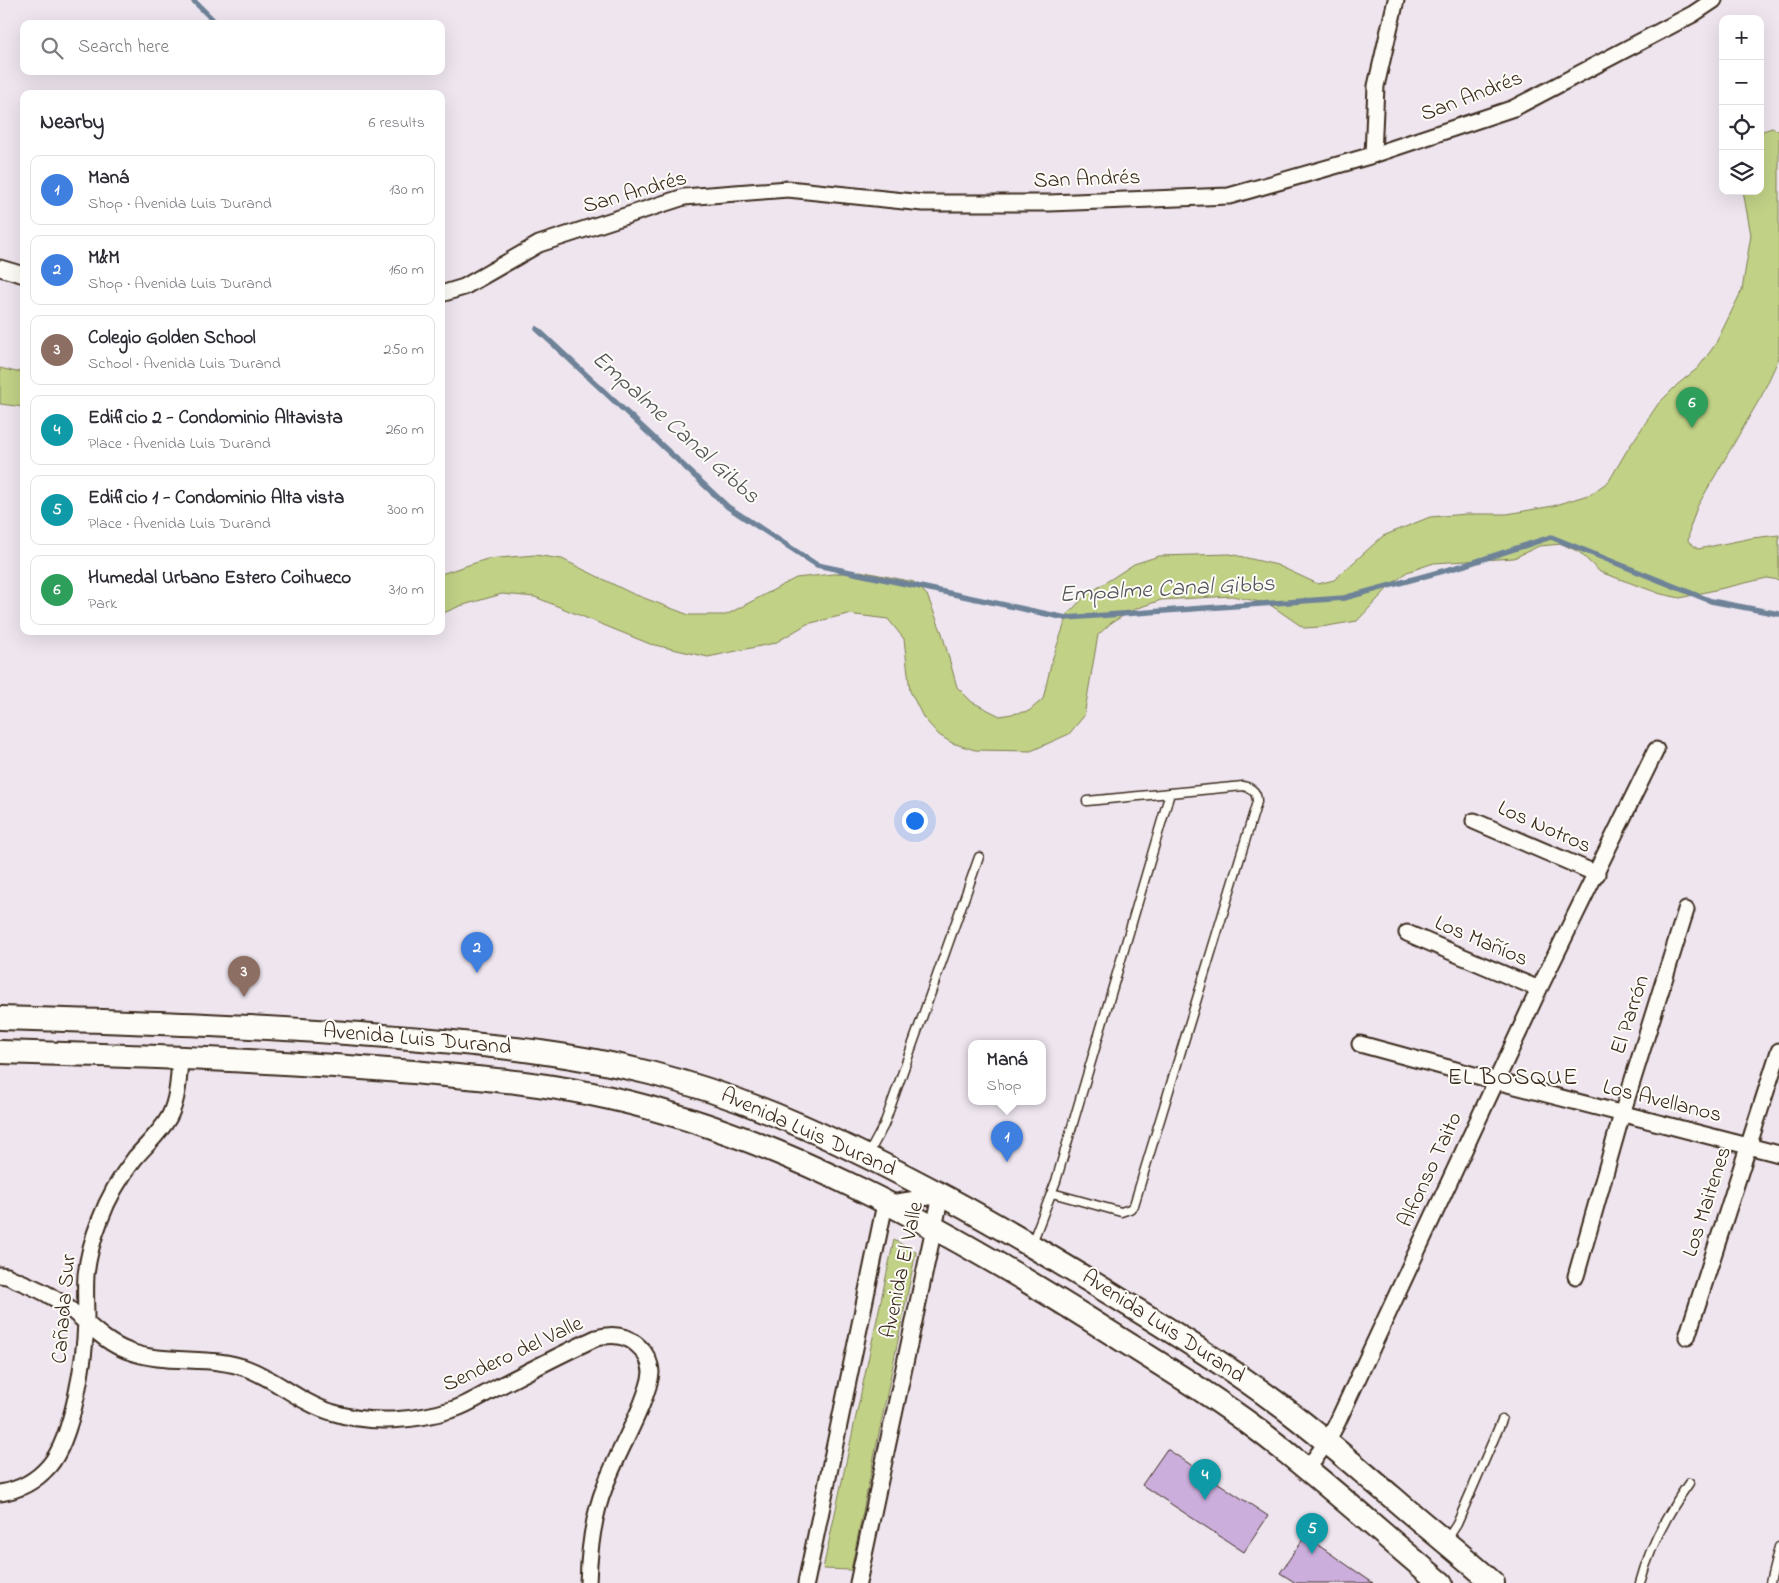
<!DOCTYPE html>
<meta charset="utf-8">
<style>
:root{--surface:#fff;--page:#f2f2f3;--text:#2b2b33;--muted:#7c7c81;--line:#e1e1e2;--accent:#1f6fb2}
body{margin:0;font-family:"Indie Flower",sans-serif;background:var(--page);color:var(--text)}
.controls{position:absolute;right:15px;top:15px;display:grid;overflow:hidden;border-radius:10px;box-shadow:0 5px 20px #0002}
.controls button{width:45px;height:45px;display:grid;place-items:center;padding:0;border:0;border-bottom:1px solid var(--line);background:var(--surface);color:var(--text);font:25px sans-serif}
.you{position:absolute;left:914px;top:820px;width:18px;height:18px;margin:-12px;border:4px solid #fff;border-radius:50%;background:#1a73e8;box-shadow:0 0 0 8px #1a73e833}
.badge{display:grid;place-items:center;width:32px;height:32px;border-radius:50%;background:var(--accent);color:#fff;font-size:16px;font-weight:700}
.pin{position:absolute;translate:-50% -41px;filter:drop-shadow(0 1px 2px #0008)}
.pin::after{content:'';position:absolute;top:26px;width:18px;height:15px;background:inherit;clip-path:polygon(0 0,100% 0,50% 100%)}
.popup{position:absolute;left:968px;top:1040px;width:78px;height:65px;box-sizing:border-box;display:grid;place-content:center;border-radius:10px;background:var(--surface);filter:drop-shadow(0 1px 4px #0005);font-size:16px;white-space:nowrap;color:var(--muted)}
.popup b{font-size:19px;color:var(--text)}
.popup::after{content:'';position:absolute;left:50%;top:100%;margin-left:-10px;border:10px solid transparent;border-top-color:var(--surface)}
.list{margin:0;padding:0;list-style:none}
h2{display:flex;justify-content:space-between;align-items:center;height:65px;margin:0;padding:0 20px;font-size:21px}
h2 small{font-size:16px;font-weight:400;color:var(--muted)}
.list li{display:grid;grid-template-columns:32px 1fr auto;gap:15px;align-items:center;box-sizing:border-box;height:70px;margin:0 10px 10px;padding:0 10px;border:1px solid var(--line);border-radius:10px}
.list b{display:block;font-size:19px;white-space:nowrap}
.list p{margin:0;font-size:16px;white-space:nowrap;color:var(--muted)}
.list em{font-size:16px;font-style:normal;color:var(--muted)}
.icon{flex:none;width:28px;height:28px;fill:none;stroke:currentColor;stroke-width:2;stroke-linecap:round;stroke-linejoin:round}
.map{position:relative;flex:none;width:1779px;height:1583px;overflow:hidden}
.search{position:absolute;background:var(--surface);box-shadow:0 5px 20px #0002;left:20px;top:20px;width:425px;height:55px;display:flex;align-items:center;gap:12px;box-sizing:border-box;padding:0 18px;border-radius:10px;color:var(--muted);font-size:19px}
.panel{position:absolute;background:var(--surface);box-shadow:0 5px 20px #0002;left:20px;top:90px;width:425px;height:545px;border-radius:10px}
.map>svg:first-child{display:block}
.green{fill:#c1d186;stroke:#7e7e52}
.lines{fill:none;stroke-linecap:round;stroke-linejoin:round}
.stream{stroke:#6e8298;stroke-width:5.5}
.building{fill:#cbaedc;stroke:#3b2a1e}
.lane-casing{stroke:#3b2a1e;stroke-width:11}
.street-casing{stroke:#3b2a1e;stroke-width:19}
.secondary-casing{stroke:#3b2a1e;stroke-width:26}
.lane{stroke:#fdfcf7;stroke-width:8}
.street{stroke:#fdfcf7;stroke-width:15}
.secondary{stroke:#fdfcf7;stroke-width:22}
.labels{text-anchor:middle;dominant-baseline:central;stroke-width:4;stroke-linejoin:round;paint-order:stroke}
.street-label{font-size:22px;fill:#3b2a1e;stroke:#fdfcf7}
.water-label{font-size:24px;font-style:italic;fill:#54565b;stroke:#fdfcf7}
.neighbourhood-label{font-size:24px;letter-spacing:1px;fill:#3b2a1e;stroke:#fdfcf7}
</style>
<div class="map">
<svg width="1779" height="1583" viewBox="0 0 1779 1583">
<rect width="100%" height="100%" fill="#eee5ef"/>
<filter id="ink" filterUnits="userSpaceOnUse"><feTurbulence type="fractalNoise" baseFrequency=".02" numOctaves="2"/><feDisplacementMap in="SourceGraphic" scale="10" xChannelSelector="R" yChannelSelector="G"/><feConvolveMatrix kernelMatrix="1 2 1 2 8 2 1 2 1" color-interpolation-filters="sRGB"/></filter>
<g filter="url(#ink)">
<!-- green -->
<path class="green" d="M 1772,128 L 1779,131 L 1779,358 L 1762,395 L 1697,507 L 1690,528 L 1688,541 L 1698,549 L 1752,538 L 1779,535 L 1779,580 L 1767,578 L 1680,598 L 1661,594 L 1600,572 L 1579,552 L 1562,544 L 1539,546 L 1514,558 L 1434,563 L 1407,572 L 1390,586 L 1357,621 L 1321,627 L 1304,628 L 1269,604 L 1232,596 L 1161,600 L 1135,609 L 1111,623 L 1098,635 L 1084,716 L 1069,734 L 1031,751 L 975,750 L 952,743 L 939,735 L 923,717 L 910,691 L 904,639 L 888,619 L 848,614 L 807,624 L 775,643 L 708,657 L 650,644 L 535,597 L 502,594 L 460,606 L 441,614 L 441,574 L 487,559 L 535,555 L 562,559 L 631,593 L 689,615 L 726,615 L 796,578 L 860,571 L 914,582 L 927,595 L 942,633 L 957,687 L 972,702 L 1000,716 L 1029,711 L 1043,699 L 1052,660 L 1068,614 L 1085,596 L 1134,564 L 1159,556 L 1230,554 L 1277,565 L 1318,584 L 1334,580 L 1383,536 L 1430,517 L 1467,514 L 1507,514 L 1553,506 L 1591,494 L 1609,481 L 1626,452 L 1658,404 L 1678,384 L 1698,368 L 1715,345 L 1742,290 L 1751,235 L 1743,191 L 1760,191 L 1760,132 Z
M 0,368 L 16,372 L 24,371 L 24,407 L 0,404 Z
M 894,1240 L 916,1252 L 851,1570 L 823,1569 Z"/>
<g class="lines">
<!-- stream -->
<path class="stream" d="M 193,0 L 217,24
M 537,329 L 728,507 L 817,565 L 1066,618 L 1344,598 L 1465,565 L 1551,537 L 1711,601 L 1779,614"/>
</g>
<!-- building -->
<path class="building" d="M 1167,1449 L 1268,1516 L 1244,1552 L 1142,1485 Z
M 1305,1536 L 1373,1583 L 1296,1583 L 1280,1573 Z"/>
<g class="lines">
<defs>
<path id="lane" d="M 868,1155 L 884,1125 L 979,857
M 1052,1193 L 1121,1212 L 1130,1209 L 1134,1205 L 1257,802 C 1257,793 1253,788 1243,786 L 1087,801
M 1032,1243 L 1056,1181 L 1170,793
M 1446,1541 L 1457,1524 L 1502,1420
M 1640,1583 C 1650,1546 1667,1514 1689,1483
M 1770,1583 L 1779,1547"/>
<path id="street" d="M 1373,155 L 1376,86 L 1396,0
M 0,268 L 24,275
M 441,294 L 464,287 L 539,244 L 684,197 L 788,189 L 923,203 L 1049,203 L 1229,196 L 1373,155 L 1514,108 L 1693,14 L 1714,0
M 1474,821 L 1597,874
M 1407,933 L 1539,989
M 1360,1044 L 1496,1081 L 1779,1154
M 0,1275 L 7,1276 C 22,1283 38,1288 52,1297 C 80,1312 98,1340 128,1351 C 166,1366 210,1354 248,1369 C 277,1380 301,1403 331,1412 C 370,1425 416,1421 454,1409 C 469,1404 484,1394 498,1387 C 531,1370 563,1353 596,1338 C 610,1334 624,1334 636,1344 C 644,1350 651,1362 651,1373 C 650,1384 645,1396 641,1406 C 630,1433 615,1459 605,1486 C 593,1516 589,1551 588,1583
M 1576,1276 L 1622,1114 L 1686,910
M 1687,1337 L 1779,1051
M 1307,1469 L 1327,1442 L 1337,1423 L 1539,989 L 1656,750
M 0,1493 C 19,1490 36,1481 49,1466 C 73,1438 85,1358 86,1321 C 86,1306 85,1291 86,1275 C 88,1257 93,1238 100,1220 C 108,1198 121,1176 135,1158 C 147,1144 160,1133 169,1117 C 178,1100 179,1076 180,1057
M 806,1583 L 885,1204 L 941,1195 L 858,1583"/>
<path id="secondary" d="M 0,1018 C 141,1022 281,1026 421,1039 C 498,1046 575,1054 650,1073 C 754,1099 852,1147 947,1198 C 1010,1232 1071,1269 1132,1307 C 1181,1337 1230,1368 1277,1403 C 1317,1432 1354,1465 1392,1497 C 1425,1526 1460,1553 1493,1583
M 0,1052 C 138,1056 276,1060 413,1072 C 479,1078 546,1083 610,1098 C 780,1136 945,1229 1092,1321 C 1148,1357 1205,1390 1258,1430 C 1321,1478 1380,1532 1441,1583"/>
</defs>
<!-- lane casing -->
<use href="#lane" class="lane-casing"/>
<!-- street casing -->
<use href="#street" class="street-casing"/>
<!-- secondary casing -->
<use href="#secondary" class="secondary-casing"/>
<!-- lane -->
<use href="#lane" class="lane"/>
<!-- street -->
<use href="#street" class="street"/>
<!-- secondary -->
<use href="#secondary" class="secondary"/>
</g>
</g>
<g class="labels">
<!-- street labels -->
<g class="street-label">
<text transform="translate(1472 97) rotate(-21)">San Andrés</text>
<text transform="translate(1087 180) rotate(-2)">San Andrés</text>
<text transform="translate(635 193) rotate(-16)">San Andrés</text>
<text transform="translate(1544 828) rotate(24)">Los Notros</text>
<text transform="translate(1481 942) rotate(23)">Los Mañíos</text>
<text transform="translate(1631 1015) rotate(-72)">El Parrón</text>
<text transform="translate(417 1040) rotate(5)">Avenida Luis Durand</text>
<text transform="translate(1662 1102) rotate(14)">Los Avellanos</text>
<text transform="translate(808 1133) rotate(24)">Avenida Luis Durand</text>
<text transform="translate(1431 1170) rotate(-65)">Alfonso Taito</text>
<text transform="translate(1708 1202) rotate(-72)">Los Maitenes</text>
<text transform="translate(903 1270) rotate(-78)">Avenida El Valle</text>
<text transform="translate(65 1309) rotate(-85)">Cañada Sur</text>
<text transform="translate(1163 1327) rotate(33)">Avenida Luis Durand</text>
<text transform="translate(513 1355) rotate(-25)">Sendero del Valle</text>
</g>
<!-- water labels -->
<g class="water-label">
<text transform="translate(675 428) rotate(42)">Empalme Canal Gibbs</text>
<text transform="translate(1167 590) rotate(-3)">Empalme Canal Gibbs</text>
</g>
<!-- neighbourhood labels -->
<g class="neighbourhood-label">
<text x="1513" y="1078">EL BOSQUE</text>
</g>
</g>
</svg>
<div class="controls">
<button>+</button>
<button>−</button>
<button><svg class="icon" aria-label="locate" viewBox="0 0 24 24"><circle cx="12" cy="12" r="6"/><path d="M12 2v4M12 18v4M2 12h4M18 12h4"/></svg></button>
<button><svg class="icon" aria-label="layers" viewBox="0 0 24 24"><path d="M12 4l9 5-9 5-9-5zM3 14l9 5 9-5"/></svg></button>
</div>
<div class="you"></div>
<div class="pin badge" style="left:1007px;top:1162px;background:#3f7fe0">1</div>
<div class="popup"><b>Maná</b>Shop</div>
<div class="pin badge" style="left:477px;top:973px;background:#3f7fe0">2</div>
<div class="pin badge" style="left:244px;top:997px;background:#8d6e63">3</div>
<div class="pin badge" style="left:1205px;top:1500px;background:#0f9aa8">4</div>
<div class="pin badge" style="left:1312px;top:1554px;background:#0f9aa8">5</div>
<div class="pin badge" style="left:1692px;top:428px;background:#2e9e5b">6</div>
<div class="search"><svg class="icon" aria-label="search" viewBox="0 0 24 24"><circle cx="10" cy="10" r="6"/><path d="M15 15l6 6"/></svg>Search here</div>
<section class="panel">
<h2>Nearby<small>6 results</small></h2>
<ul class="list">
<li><span class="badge" style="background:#3f7fe0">1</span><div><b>Maná</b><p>Shop · Avenida Luis Durand</p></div><em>130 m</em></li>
<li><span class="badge" style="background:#3f7fe0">2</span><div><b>M&amp;M</b><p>Shop · Avenida Luis Durand</p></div><em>160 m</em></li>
<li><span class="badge" style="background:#8d6e63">3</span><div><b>Colegio Golden School</b><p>School · Avenida Luis Durand</p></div><em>250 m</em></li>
<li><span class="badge" style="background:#0f9aa8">4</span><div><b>Edificio 2 - Condominio Altavista</b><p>Place · Avenida Luis Durand</p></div><em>260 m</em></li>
<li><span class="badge" style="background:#0f9aa8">5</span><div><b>Edificio 1 - Condominio Alta vista</b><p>Place · Avenida Luis Durand</p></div><em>300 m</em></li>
<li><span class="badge" style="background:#2e9e5b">6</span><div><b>Humedal Urbano Estero Coihueco</b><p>Park</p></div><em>310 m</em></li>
</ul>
</section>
</div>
